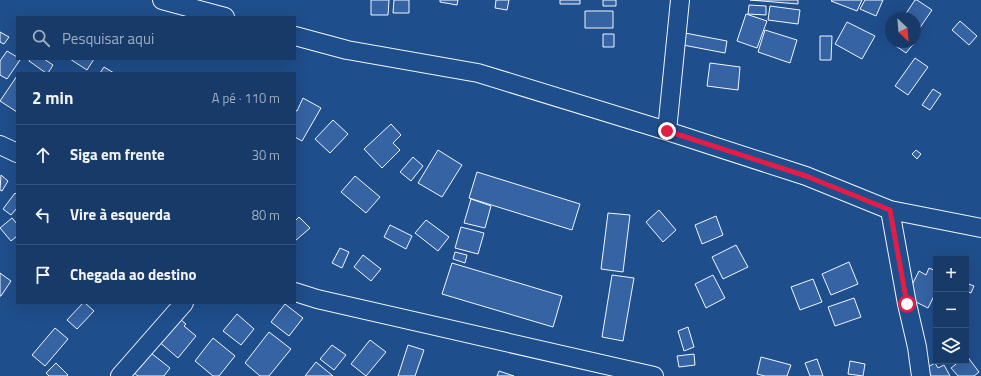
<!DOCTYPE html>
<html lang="pt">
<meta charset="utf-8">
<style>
:root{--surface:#173a69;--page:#20416f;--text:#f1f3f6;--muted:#9eadc0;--line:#36547d}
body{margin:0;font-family:"Titillium Web",sans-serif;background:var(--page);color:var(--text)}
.controls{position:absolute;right:12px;bottom:12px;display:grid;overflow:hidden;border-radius:0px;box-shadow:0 4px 16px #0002}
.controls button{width:36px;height:36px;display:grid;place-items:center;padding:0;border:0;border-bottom:1px solid var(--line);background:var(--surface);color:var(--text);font:20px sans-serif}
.compass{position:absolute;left:885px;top:12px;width:36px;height:36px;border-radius:50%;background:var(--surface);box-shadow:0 4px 16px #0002;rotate:154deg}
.stop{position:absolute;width:12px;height:12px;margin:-9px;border:3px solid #e11d48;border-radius:50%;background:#fff}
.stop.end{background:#e11d48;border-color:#fff;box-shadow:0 1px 4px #0008}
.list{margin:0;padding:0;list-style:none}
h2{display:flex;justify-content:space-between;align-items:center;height:52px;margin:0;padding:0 16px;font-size:17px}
h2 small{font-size:13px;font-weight:400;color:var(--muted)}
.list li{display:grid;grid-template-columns:26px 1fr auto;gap:12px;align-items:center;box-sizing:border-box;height:60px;padding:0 16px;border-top:1px solid var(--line)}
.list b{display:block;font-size:15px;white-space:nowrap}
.list em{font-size:13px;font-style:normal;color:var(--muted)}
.icon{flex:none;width:22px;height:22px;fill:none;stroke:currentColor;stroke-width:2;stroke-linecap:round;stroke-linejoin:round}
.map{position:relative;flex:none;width:981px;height:376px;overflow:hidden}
.search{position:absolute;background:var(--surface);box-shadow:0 4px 16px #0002;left:16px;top:16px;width:280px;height:44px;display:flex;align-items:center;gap:10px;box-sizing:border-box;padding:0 14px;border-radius:0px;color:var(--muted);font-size:15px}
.panel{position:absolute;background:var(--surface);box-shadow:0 4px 16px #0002;left:16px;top:72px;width:280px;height:232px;border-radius:0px}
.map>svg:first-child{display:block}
.building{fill:#3563a3;stroke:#f2f6ff}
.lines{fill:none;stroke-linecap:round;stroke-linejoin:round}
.minor-casing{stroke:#f2f6ff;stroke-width:20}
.minor{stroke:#1f4e8c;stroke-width:18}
.route{stroke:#e11d48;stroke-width:5}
</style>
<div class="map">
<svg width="981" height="376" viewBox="0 0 981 376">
<rect width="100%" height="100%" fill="#1f4e8c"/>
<!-- building -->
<path class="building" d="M 371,0 L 389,0 L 388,15 L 371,15 Z
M 394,0 L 409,0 L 409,13 L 393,13 Z
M 440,0 L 458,0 L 457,5 L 440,2 Z
M 496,0 L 509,0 L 507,10 L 495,8 Z
M 560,0 L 580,0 L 580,4 L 560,4 Z
M 603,0 L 616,0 L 616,6 L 603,6 Z
M 750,0 L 798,0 L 798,4 Z
M 832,0 L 862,0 L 857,11 L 831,1 Z
M 865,0 L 883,0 L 876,16 L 860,9 Z
M 915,0 L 917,0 L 932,10 L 919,29 L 915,26 L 915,18 L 903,18 Z
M 749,5 L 766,6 L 766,15 L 748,14 Z
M 770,6 L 800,10 L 798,24 L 768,20 Z
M 585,11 L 613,11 L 613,28 L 585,28 Z
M 746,14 L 767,21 L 757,48 L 737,41 Z
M 960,21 L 977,36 L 969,45 L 952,30 Z
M 847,22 L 875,36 L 862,59 L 835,44 Z
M 765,30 L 797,40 L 790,63 L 758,52 Z
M 0,32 L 9,37 L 4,44 L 0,42 Z
M 685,33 L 727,41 L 725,53 L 683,45 Z
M 603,34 L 614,34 L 614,47 L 603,47 Z
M 820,36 L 832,36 L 831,60 L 820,60 Z
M 899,42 L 915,42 L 906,53 L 896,46 Z
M 7,51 L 17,57 L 17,59 L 20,60 L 7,79 L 0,75 L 0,61 Z
M 915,58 L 928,67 L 908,95 L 895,86 Z
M 30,59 L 44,59 L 53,65 L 48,73 L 46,73 L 29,61 Z
M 70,59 L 94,59 L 87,70 Z
M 710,63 L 740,67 L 738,90 L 707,86 Z
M 104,67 L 114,73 L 100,73 Z
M 17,76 L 17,112 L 0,101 Z
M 933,89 L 941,94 L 930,110 L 922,105 Z
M 303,98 L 321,108 L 302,141 L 295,137 L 295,110 L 297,111 Z
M 333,120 L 348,134 L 330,153 L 315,139 Z
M 391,124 L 401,135 L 393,143 L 400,150 L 382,168 L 364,149 Z
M 438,150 L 462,165 L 442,197 L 418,183 Z
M 916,150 L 921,154 L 917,159 L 912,154 Z
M 413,157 L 423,166 L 411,181 L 400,172 Z
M 477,172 L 580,204 L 572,230 L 469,198 Z
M 1,175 L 8,181 L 2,191 L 0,190 Z
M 355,176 L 380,197 L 366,213 L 341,192 Z
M 15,193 L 17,195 L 17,208 L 11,215 L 3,209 Z
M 471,199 L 491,206 L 485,228 L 464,223 Z
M 659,210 L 676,230 L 663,242 L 646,222 Z
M 608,213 L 630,215 L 623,272 L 601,269 Z
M 716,216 L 723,235 L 702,244 L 695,225 Z
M 299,217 L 310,228 L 295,241 L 295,221 Z
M 12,218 L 17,224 L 17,236 L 11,241 L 0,228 Z
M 426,220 L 449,237 L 438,251 L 415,233 Z
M 390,225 L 412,236 L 406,249 L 384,237 Z
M 461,227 L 484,233 L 478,254 L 455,248 Z
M 736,245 L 748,267 L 723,279 L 712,257 Z
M 340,248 L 349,252 L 342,268 L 332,263 Z
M 455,252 L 467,255 L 465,263 L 453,259 Z
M 363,255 L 381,269 L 371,281 L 354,267 Z
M 849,262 L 858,284 L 831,295 L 822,274 Z
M 452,263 L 562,296 L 553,327 L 442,294 Z
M 929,268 L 936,271 L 936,292 L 928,308 L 906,297 L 919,271 L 926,275 Z
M 0,273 L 11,281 L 1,296 L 0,296 Z
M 612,275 L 634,278 L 623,341 L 602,337 Z
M 713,275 L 725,298 L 706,308 L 695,284 Z
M 813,279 L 822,302 L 800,310 L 791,287 Z
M 966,283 L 974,286 L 971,293 L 966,291 Z
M 854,298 L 861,317 L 835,326 L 828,307 Z
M 83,303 L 85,303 L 94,311 L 77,329 L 67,320 Z
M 285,304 L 303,318 L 289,336 L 271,322 Z
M 237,314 L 254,329 L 241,345 L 223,331 Z
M 176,316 L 186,324 L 184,326 L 196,336 L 178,358 L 157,340 Z
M 688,327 L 694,347 L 684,351 L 678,331 Z
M 55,328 L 68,339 L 45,366 L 32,355 Z
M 269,332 L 291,349 L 269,376 L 260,376 L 245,363 Z
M 213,338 L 235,356 L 219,376 L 213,376 L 195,361 Z
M 370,340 L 386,352 L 366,376 L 351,364 Z
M 332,345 L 346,355 L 334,370 L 320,359 Z
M 408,345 L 424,350 L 415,376 L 398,376 Z
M 151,353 L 170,368 L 164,376 L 138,376 L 134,373 Z
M 694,354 L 695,365 L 679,367 L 677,356 Z
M 967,356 L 979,372 L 974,376 L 958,376 L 951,368 L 960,361 L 966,361 Z
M 761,357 L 791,365 L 787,376 L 765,376 L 757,374 Z
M 817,359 L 823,376 L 810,376 L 805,363 Z
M 850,361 L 865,364 L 863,376 L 848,374 Z
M 316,362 L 333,376 L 305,376 Z
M 56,363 L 68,375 L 67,376 L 49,376 L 46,373 Z
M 935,363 L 938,368 L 944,365 L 950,376 L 924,376 L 921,371 Z
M 499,371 L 514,376 L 497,376 Z"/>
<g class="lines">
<defs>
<path id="minor" d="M 162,0 L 225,17
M 295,36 L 347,50 L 478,73 L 667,131 L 806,176 L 890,210 L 981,228
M 667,131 L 680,0
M 0,145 L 17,153
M 890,210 L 907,304 L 917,347 L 921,376
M 295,292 L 317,299 L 654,376
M 120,376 L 184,303"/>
</defs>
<!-- minor casing -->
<use href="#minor" class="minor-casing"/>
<!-- minor -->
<use href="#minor" class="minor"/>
</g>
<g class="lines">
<!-- route -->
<path class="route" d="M 667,131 L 806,176 L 890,210 L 907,304"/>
</g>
</svg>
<div class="controls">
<button>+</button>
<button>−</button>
<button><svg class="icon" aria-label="layers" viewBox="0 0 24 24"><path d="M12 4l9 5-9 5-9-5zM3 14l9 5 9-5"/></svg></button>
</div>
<svg class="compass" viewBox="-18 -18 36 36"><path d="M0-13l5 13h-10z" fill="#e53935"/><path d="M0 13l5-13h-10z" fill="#9eadc0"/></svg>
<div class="stop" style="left:907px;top:304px"></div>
<div class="stop end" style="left:667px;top:131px"></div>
<div class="search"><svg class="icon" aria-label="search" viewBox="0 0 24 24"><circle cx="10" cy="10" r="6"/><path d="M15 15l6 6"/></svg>Pesquisar aqui</div>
<section class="panel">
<h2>2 min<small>A pé · 110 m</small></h2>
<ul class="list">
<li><svg class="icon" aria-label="ahead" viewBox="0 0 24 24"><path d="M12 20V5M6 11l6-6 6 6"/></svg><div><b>Siga em frente</b></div><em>30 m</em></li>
<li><svg class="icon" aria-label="left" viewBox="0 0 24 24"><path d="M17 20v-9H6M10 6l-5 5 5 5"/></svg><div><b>Vire à esquerda</b></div><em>80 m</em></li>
<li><svg class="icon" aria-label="arrive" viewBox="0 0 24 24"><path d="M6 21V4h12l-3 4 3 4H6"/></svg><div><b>Chegada ao destino</b></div></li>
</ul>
</section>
</div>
